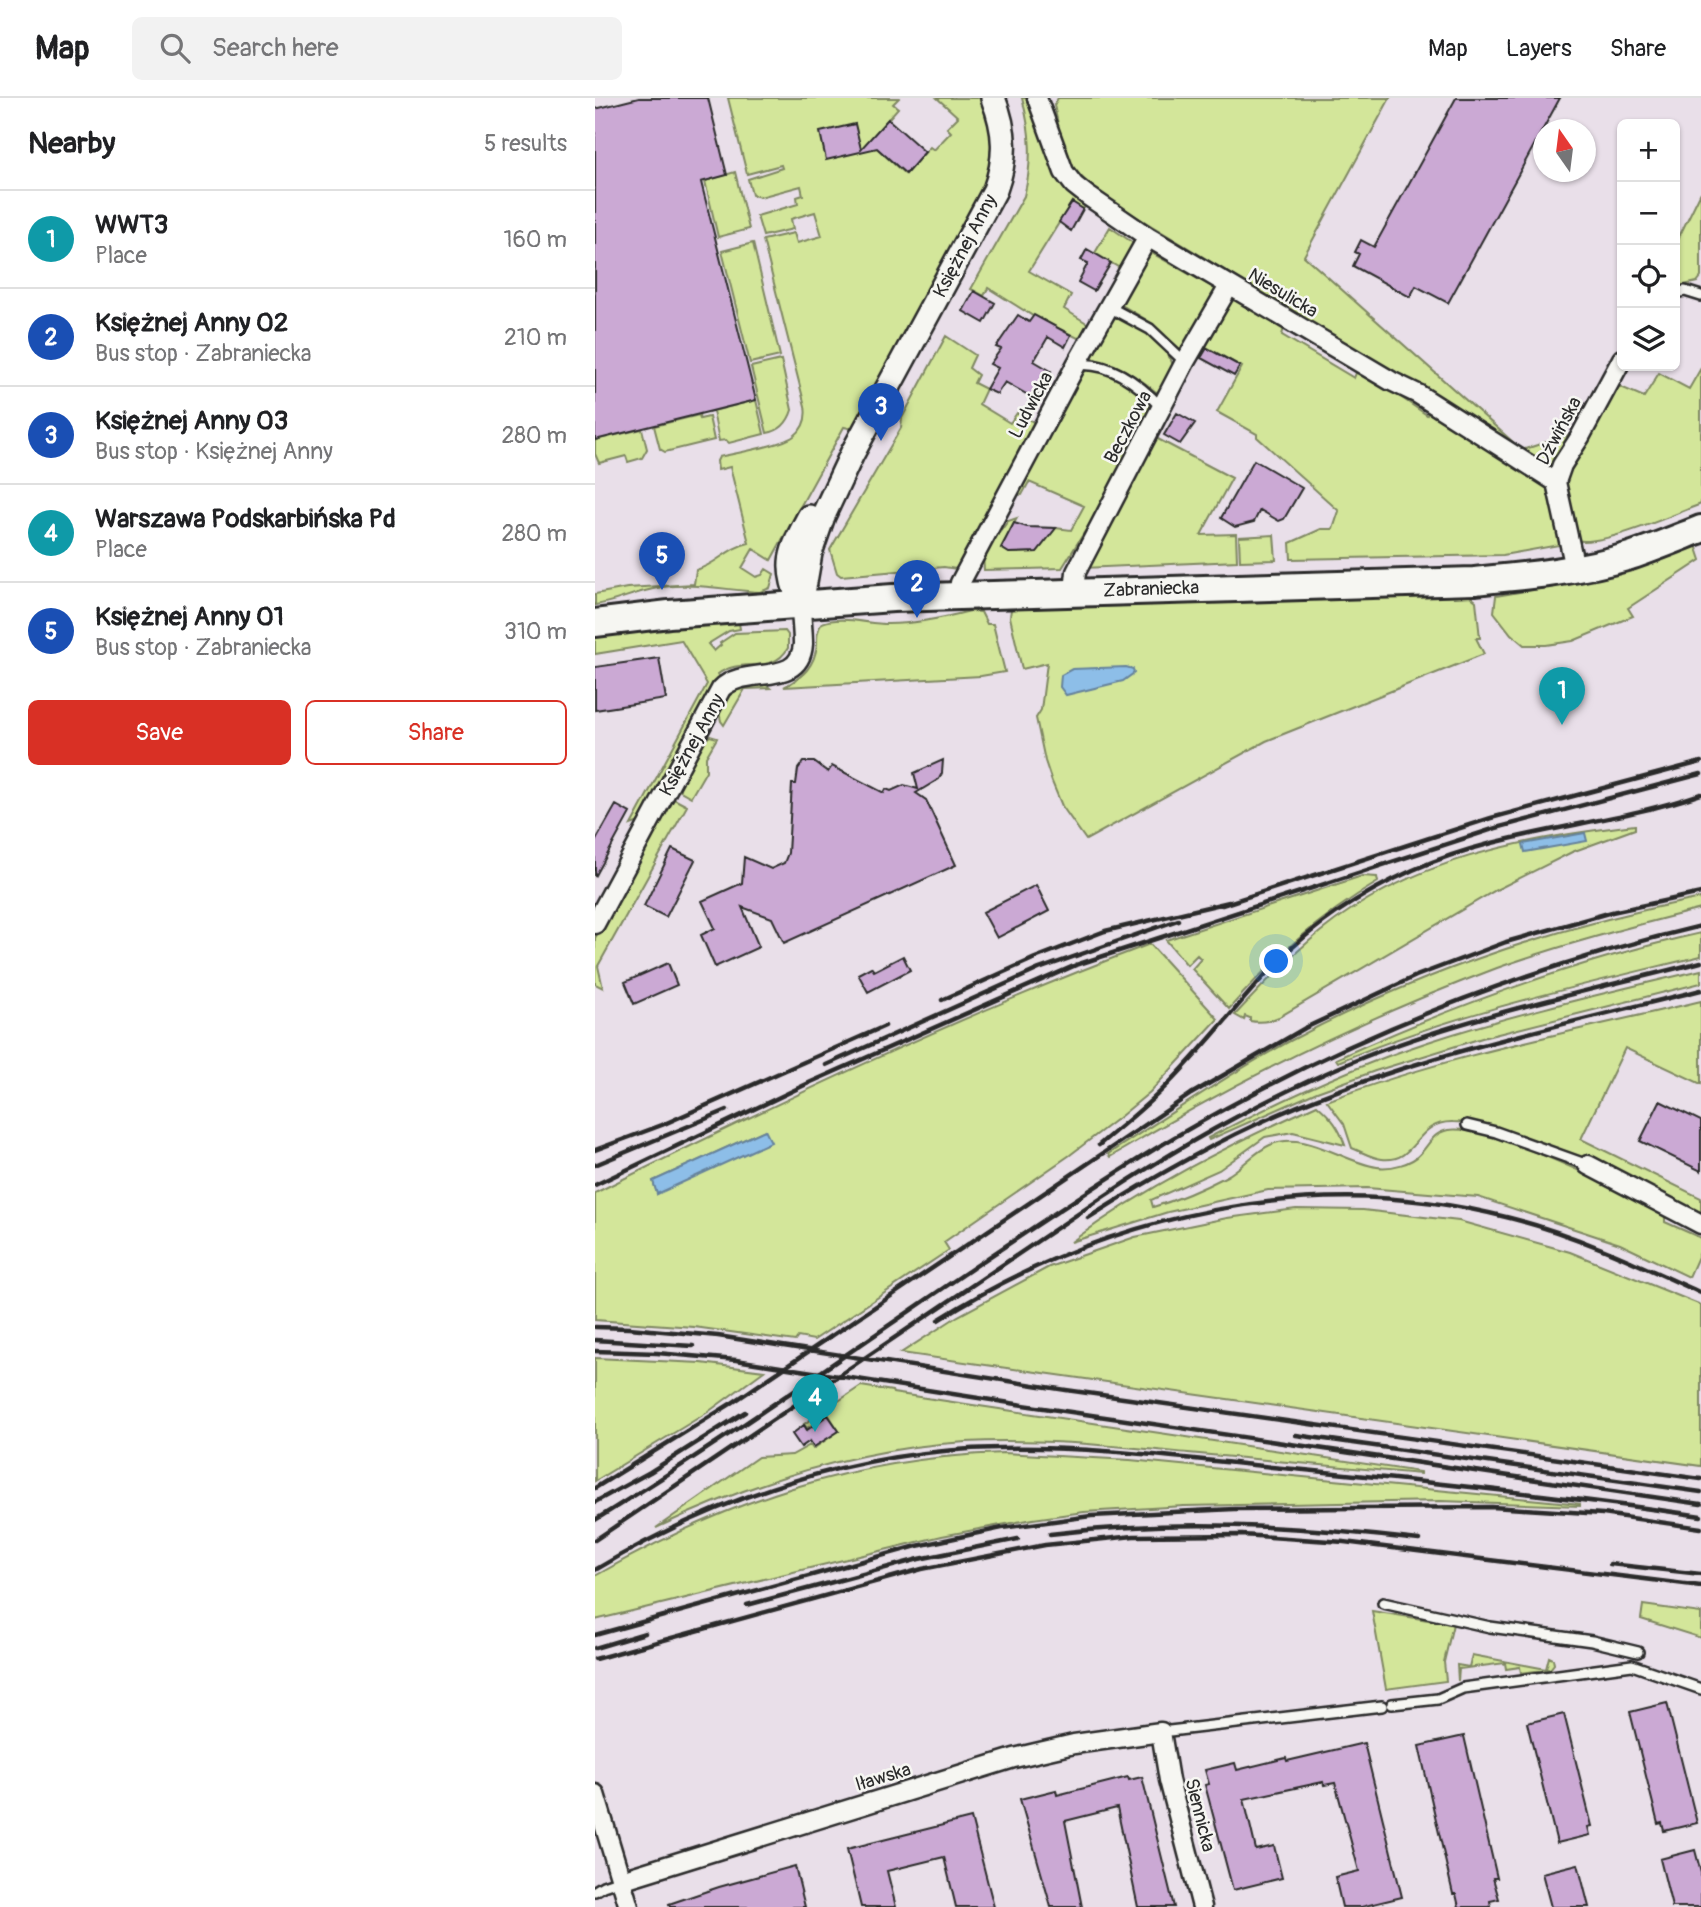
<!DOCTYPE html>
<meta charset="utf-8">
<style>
:root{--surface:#fff;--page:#f2f2f2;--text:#202124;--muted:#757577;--line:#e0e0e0;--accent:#d93025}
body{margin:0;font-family:Pangolin,sans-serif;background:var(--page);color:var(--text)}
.controls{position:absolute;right:21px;top:21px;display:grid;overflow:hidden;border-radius:10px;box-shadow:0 2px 5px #0004}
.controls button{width:63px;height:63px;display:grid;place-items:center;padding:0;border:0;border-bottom:2px solid var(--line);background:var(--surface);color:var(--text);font:35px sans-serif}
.compass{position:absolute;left:938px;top:21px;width:63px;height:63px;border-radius:50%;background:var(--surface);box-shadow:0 2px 5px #0004;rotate:346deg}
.you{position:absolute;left:682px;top:864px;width:24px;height:24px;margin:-18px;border:5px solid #fff;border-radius:50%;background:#1a73e8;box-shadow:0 0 0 10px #1a73e833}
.badge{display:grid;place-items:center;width:46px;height:46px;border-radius:50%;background:var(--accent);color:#fff;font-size:23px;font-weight:700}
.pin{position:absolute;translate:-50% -58px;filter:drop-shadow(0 2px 4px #0008)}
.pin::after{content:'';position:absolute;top:37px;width:24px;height:21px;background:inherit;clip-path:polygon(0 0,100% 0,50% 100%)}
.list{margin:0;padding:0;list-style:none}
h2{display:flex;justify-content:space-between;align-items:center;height:91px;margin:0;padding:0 28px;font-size:30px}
h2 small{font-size:23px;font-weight:400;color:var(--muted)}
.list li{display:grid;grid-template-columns:46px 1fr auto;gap:21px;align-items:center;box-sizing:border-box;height:98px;padding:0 28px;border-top:2px solid var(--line)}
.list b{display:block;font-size:26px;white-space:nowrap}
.list p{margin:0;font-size:23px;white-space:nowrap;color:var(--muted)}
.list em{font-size:23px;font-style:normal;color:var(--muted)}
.actions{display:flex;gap:14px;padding:21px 28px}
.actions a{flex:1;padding:16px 0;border:2px solid var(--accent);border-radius:10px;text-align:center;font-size:24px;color:var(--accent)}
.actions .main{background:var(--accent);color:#fff}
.icon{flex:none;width:38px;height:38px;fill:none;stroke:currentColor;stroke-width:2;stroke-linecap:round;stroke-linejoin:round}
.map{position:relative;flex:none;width:1106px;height:1809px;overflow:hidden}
header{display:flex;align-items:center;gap:42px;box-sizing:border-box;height:98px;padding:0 35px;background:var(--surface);border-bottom:2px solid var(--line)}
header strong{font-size:33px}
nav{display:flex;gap:38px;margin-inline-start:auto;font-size:24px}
.search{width:490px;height:63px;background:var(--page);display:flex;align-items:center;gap:18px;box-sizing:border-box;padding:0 24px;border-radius:10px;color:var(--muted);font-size:26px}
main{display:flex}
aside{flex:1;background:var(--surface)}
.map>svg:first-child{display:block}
.green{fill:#d3e69a;stroke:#7f8862;stroke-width:2;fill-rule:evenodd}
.water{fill:#8dbee8;stroke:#66839c;stroke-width:2}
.building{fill:#cba9d4;stroke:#2b2b2b;stroke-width:2}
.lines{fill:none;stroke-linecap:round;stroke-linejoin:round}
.service-casing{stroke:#2b2b2b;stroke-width:14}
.minor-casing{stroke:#2b2b2b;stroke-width:23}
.tertiary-casing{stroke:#2b2b2b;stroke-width:28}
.secondary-casing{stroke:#2b2b2b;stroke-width:32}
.service{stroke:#f6f6f2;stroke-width:9}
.minor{stroke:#f6f6f2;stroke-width:18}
.tertiary{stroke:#f6f6f2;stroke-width:23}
.secondary{stroke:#f6f6f2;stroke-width:26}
.rail{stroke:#2b2b2b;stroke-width:4.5}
.labels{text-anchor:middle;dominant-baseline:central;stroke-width:5;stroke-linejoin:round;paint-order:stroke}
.street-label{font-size:19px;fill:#2b2b2b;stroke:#f6f6f2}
</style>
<header>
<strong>Map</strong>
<div class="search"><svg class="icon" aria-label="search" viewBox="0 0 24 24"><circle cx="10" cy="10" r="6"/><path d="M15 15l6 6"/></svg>Search here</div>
<nav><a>Map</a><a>Layers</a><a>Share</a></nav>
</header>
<main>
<aside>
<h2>Nearby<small>5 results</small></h2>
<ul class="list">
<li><span class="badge" style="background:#0f9aa8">1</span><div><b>WWT3</b><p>Place</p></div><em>160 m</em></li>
<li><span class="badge" style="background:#1a4fb4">2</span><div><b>Księżnej Anny 02</b><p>Bus stop · Zabraniecka</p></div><em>210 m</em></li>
<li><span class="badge" style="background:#1a4fb4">3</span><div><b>Księżnej Anny 03</b><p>Bus stop · Księżnej Anny</p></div><em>280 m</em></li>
<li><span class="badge" style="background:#0f9aa8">4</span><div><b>Warszawa Podskarbińska Pd</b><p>Place</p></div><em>280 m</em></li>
<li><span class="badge" style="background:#1a4fb4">5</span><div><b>Księżnej Anny 01</b><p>Bus stop · Zabraniecka</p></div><em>310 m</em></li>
</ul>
<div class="actions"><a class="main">Save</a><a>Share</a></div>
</aside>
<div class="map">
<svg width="1106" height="1809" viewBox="0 0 1106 1809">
<rect width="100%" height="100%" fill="#e9dfe9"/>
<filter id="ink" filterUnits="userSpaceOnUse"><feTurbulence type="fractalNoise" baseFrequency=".0143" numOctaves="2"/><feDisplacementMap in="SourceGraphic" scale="14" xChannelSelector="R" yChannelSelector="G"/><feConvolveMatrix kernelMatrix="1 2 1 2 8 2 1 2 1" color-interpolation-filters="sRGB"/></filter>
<g filter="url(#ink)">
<!-- green -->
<path class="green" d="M 133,0 L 304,0 L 298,6 L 303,10 L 274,43 L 310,76 L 335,49 L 339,52 L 356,34 L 352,30 L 363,19 L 342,0 L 386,0 C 398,23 399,54 394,79 L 282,290 L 258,331 L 249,329 L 176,462 L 158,451 L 147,470 L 161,479 L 167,477 L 171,471 L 179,476 L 175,490 L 165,494 C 130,492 91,483 58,491 C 38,495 20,504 0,507 L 0,496 L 32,490 L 99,486 L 101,472 C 123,466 131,450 154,445 L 135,369 L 123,372 L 122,363 L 124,359 C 141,355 188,347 199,338 C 208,331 212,320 210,308 L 168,142 L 199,135 L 202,145 L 227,138 L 220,114 L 196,121 L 198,131 L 168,138 L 162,118 L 203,106 L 202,99 L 208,97 L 206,88 L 165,99 L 157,97 L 153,81 L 187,70 L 186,67 L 152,76 Z
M 427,0 L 433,0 L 444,22 L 470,89 L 491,108 L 488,111 L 477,104 L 434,173 L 476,197 L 469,211 L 495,227 L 487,242 L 438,218 L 393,190 L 389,198 L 376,191 L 429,98 C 438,64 436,34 427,0 Z
M 463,0 L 795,0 L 709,158 L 927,352 L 976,336 L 958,367 L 952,370 L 927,352 L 499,93 L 476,67 L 466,41 L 459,7 Z
M 140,74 L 154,131 L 123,139 L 110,83 Z
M 1106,94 L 1106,179 L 1102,184 L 1080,189 L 1080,147 Z
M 515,129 L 541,147 L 528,172 L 500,155 Z
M 158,145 L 185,258 L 155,265 L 127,153 Z
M 553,153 L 624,193 L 594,245 L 586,252 L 550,221 L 525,206 Z
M 634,199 L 689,230 L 687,237 L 759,280 L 763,270 L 832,317 L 836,310 L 951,387 L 963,436 L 964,447 L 908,457 L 696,461 L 695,445 L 726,431 L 738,431 L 744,413 L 662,339 L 662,336 L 622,314 L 647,269 L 608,247 Z
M 519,219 C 543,222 572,246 579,270 L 567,293 L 561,294 C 549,284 535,274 521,268 C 511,264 502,264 494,257 L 511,223 Z
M 351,238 L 380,257 L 374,270 L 383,277 L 379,285 L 391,291 L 384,306 L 415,325 L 422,315 L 440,325 L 361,471 L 349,469 L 246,478 L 242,475 L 235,452 L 306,330 L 307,320 Z
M 186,262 L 197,312 C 193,325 185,333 172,335 L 156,269 Z
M 1106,270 L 1106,406 C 1080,416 1006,449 981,442 L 970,390 L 974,365 L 1019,286 L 1049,299 L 1064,275 L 1094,291 Z
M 495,271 C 522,273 542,289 558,310 L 533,354 L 517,390 L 467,470 L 389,472 L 388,457 L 413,423 L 422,420 L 406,450 L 415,455 L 442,454 L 461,430 L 476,432 L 489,408 L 434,384 L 427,397 L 419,396 L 489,274 Z
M 161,302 L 169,336 L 134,345 L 131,342 L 124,343 L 118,313 Z
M 104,317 L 105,321 L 114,319 L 119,342 L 70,354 L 65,351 L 59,328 Z
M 47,331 L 52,351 L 47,360 L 33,364 L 31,358 L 4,365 L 0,356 L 0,342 Z
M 559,339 L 637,380 L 606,437 L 641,436 L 642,463 L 489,470 Z
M 679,437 L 681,462 L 645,463 L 644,439 Z
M 1101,447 L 1106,462 L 1033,510 L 1038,518 L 978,543 L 951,547 L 929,547 L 916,536 L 899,514 L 901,498 L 1001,481 Z
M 869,493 L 881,503 L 885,540 L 881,540 L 889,556 L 671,643 L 491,742 L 467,708 L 457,684 L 450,663 L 441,620 L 446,612 L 452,565 L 427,571 L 415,519 L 416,511 L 423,505 Z
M 375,513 L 386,514 L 392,526 L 398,526 L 410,574 L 386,578 L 189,589 C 208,579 220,568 222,546 C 222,538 222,532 227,525 C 247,517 272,526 293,526 C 321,526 348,520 375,513 Z
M 144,525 L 145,531 L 134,533 L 113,546 L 119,553 L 126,547 L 125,545 L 140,535 L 190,533 L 193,537 L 193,550 C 177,578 147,558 123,576 L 126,580 L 117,591 L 47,723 L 36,727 L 112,586 L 86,542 L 0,556 L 0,535 Z
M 169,585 L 175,590 L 150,591 L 129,627 L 126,623 L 124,614 C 138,589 141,588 169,585 Z
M 115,638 L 122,640 L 111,659 L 111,673 L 96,699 L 82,691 L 107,644 Z
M 77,700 L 92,708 L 3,868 L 8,890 L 0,886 L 0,840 Z
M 1040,727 L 1040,731 L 977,754 L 901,792 L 684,919 C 674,924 666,925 655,923 L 655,920 L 650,918 L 649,922 L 640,917 C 667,888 694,859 725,834 C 814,762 928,740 1040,727 Z
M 767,778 L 782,779 L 783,784 C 723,819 680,859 634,911 L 597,871 L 606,861 L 602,857 L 592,867 L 571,842 Z
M 1106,800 L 1106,811 C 1037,828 968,846 902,870 C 766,921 638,984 515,1059 L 513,1056 C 572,1018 631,978 693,944 C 823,875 962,828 1106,800 Z
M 1106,835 L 1106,858 C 983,888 860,915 743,964 L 741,961 C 858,908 980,863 1106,835 Z
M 555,846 L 623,921 L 555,994 L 526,1018 L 475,1057 L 349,1144 L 354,1152 L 219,1242 L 203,1239 L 200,1243 L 99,1229 L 0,1222 L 0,1095 C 182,1005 365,917 555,846 ZM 170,1032 L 62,1096 L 62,1095 L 58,1083 Z
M 1106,872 L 1106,885 L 887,940 L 780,973 L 722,994 L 614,1042 L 613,1040 C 684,1003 757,969 833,944 C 922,915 1015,894 1106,872 Z
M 1106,903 L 1106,986 L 1030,950 L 986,1041 L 1106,1100 L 1106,1118 C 1056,1095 1007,1070 955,1050 C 924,1038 893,1024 858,1024 C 819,1023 823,1065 787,1061 C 777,1060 767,1054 757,1050 L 749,1026 L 732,1003 C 853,957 981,933 1106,903 Z
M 722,1007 C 737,1020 744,1029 750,1047 L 698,1034 L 670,1039 L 624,1072 L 556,1102 L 558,1109 C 582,1102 609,1090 632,1078 C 647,1070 659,1054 675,1047 C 710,1031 747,1064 782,1069 C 795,1071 817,1066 826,1055 C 835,1045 838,1035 853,1032 C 891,1025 1033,1094 1070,1115 L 1070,1124 L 1106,1140 L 1106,1152 L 1094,1179 L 1025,1146 L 883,1099 L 772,1090 L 673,1092 L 573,1114 L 476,1144 C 552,1088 636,1046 722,1007 Z
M 701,1111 L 768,1112 L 864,1123 L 975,1154 L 1106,1207 L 1106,1368 L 306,1255 L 363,1218 L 454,1169 L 540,1139 L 632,1120 Z
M 0,1260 L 106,1265 L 169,1273 L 113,1314 L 0,1383 Z
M 266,1288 L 297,1293 L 298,1295 L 825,1374 L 825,1376 C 748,1369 670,1362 593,1355 C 519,1348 445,1340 371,1344 C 263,1350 158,1384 61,1430 L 163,1359 L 197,1357 L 215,1347 L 218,1351 L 244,1333 L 233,1316 L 212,1330 L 209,1326 Z
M 409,1355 L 535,1362 L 985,1406 L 985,1408 L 846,1403 L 589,1408 L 489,1414 L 438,1421 L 347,1438 L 0,1522 L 0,1478 C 131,1403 257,1360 409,1355 Z
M 1048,1507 L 1106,1515 L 1106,1540 L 1046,1521 Z
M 777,1513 L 858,1526 L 849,1564 L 851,1583 L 791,1591 Z
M 877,1557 L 951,1571 L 954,1559 L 958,1561 L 959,1566 L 955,1571 L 926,1575 L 925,1569 L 911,1571 L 910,1565 L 864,1571 L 863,1583 L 862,1567 L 874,1569 Z"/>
<!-- water -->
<path class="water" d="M 531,569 L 538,571 L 539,575 L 528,583 L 471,597 L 465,589 L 466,577 L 477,571 Z
M 990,735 L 992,743 L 930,754 L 928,746 Z
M 170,1032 L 176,1044 L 62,1096 L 58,1083 Z"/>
<!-- building -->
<path class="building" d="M 44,0 L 113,0 L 132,77 L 106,84 L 161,302 L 0,342 L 0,11 Z
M 861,0 L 965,0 L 853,205 L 821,188 L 815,199 L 758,168 L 764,156 L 760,154 L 766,142 L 779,149 Z
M 293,21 L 330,54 L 311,76 L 282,50 L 231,62 L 225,34 L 260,26 L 266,51 Z
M 477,104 L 488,111 L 476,133 L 464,124 Z
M 492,151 L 516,165 L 499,193 L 483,184 L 493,165 L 486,162 Z
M 379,193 L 400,205 L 389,225 L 368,213 Z
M 423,217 L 434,224 L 439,217 L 476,237 L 470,249 L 453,239 L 439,263 L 456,273 L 440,301 L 410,284 L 402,296 L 391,291 L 403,270 L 395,266 L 406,251 L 401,249 Z
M 612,250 L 645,268 L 639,278 L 606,260 Z
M 582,315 L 600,325 L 585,346 L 569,337 Z
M 659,362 L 707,390 L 689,421 L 684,423 L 665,412 L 659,424 L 640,429 L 626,420 Z
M 419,425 L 432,429 L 461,430 L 442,454 L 414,455 L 406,450 Z
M 64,560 L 71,601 L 0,612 L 0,569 Z
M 348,662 L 347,675 L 344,681 L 321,695 L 331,702 L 361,767 L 189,845 L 177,820 L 147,809 L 164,849 L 120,869 L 106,837 L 120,830 L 107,803 L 147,785 L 149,759 L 176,771 L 189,765 L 193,755 L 197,686 L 201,686 L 203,671 L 208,664 L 219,664 L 233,674 L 237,668 L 289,695 L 291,691 L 296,693 L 309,687 L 323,691 L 319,675 Z
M 21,707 L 35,715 L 0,779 L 0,744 Z
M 77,751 L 100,762 L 71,819 L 49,808 Z
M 441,787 L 454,813 L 402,840 L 388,814 Z
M 308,858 L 315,872 L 273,894 L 263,876 L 276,869 L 279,873 Z
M 73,865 L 82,887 L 39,906 L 30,884 Z
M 1065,1003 L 1106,1023 L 1106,1073 L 1045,1043 Z
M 233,1317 L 244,1333 L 219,1349 L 215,1343 L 206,1349 L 197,1336 L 209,1327 L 212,1332 Z
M 1072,1605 L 1102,1725 L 1069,1733 L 1067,1725 L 1063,1726 L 1035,1614 Z
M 969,1616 L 997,1728 L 993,1729 L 995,1737 L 962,1745 L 932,1625 Z
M 869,1638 L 902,1780 L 898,1780 L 904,1801 L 895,1803 L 896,1809 L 864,1809 L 861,1796 L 858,1796 L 824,1648 Z
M 769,1645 L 807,1799 L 766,1809 L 747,1809 L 740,1779 L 764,1773 L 740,1685 L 729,1687 L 728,1684 L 649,1701 L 661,1752 L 679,1748 L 687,1780 L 638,1792 L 610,1687 L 614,1686 L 610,1672 L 640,1665 L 642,1672 L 691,1660 L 692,1663 Z
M 533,1679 L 534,1682 L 547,1679 L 579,1809 L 543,1809 L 522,1710 L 470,1723 L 487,1809 L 456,1809 L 425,1701 L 461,1692 L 462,1697 Z
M 376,1720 L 399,1809 L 361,1809 L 349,1759 L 292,1773 L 301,1809 L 266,1809 L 252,1751 Z
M 1100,1752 L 1106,1775 L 1106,1809 L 1077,1809 L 1065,1761 Z
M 983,1766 L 994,1809 L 956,1809 L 947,1775 Z
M 200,1768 L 210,1809 L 75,1809 L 74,1806 L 124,1789 Z"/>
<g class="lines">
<defs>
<path id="service" d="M 1080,195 L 1090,193 L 1106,198
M 514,209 L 555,231 L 590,264
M 482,267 C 515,263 544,286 566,309
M 872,1027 L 901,1034 L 993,1067
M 788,1505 L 895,1529 L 997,1543 L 1043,1554
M 797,1606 L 843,1601 L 868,1590 L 1037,1567 L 1106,1591
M 566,1634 L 787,1608
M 0,1793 L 8,1788 L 26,1782"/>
<path id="minor" d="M 442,0 L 469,74 L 479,87 L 493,98 L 553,139 L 796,283 L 823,296 L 961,384
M 980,470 L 961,384 L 967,367 L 985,339 L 1027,261
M 479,494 L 481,474 L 590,264 L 634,188
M 363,497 L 365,485 L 481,267 L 553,139
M 0,826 L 126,591 C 149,566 205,591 208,546 C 208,533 206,519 206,507
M 993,1067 L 1106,1126
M 0,1696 L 34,1809
M 26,1782 L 419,1660 L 479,1646 L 566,1634 L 574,1682 L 607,1809"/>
<path id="tertiary" d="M 205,505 C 189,466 195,455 214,419
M 206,507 L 215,455 L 228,418 L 257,356 L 400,92 C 412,59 411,33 398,0"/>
<path id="secondary" d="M 0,525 L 74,516 L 298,500 L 879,483 C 931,478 985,473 1035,458 C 1059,450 1083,440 1106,431"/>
</defs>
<!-- service casing -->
<use href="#service" class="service-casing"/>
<!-- minor casing -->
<use href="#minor" class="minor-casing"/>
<!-- tertiary casing -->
<use href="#tertiary" class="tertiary-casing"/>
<!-- secondary casing -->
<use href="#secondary" class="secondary-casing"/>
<!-- service -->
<use href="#service" class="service"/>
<!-- minor -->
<use href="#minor" class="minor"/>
<!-- tertiary -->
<use href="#tertiary" class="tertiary"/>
<!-- secondary -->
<use href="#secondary" class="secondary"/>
<!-- rail -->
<path class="rail" d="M 627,807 L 896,720 L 1106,664
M 347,902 L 440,860 L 510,833 L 634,804
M 231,967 L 444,871 L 583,822
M 504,1047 C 526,1028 548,1011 568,991 C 609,951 643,905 682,864 C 720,826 769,794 818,772 C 910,731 1012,728 1106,696
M 0,1052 L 67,1027 L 290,928
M 0,1067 L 132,1012
M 0,1087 L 216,984 L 481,867 L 901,730 L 1106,676
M 493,1120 C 555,1081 617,1045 684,1016 C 819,958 964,928 1106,892
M 343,1222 C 511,1116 719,1069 915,1120 C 982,1137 1043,1166 1106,1195
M 0,1229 L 34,1230 L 123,1238 L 471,1292 L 1106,1381
M 0,1242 L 98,1248
M 0,1253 L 62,1255 L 141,1262 L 428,1307 L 1106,1406
M 701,1337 L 1106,1394
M 0,1390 L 137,1305 L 596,996 L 710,930 L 821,878 L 911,844 L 1017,814 L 1106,795
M 0,1404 L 55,1374 L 150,1314
M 0,1422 C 134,1340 261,1249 391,1161 C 453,1120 514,1078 578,1040 C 742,944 920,872 1106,828
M 455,1436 C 579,1421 701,1427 824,1442
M 0,1442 L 508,1099 C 591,1044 677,996 769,959 C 878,917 993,893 1106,864
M 1015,1466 L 1106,1476
M 0,1472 C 122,1399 260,1352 404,1350 C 502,1348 601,1362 699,1371 C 835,1384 971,1398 1106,1418
M 152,1507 L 324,1461 L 423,1441
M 0,1537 L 322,1448 L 407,1430 L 496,1418 L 639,1411 L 897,1409 L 1008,1416 L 1106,1430
M 0,1550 L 50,1535
M 0,1561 L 327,1471 L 450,1447 L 539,1438 L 647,1437 L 749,1444 L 1106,1488"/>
</g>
</g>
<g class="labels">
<!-- street labels -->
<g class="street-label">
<text transform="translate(370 148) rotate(-62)">Księżnej Anny</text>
<text transform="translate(688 195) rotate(31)">Niesulicka</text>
<text transform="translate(436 307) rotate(-62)">Ludwicka</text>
<text transform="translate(533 329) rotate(-62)">Beczkowa</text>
<text transform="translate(964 333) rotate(-62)">Dźwińska</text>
<text transform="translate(556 491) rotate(-2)">Zabraniecka</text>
<text transform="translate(97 647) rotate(-61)">Księżnej Anny</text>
<text transform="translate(288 1679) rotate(-17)">Iławska</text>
<text transform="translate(605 1717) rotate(76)">Siennicka</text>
</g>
</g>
</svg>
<div class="controls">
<button>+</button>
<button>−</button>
<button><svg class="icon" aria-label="locate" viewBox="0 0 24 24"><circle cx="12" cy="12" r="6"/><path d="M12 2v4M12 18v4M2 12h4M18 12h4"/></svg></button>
<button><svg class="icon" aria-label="layers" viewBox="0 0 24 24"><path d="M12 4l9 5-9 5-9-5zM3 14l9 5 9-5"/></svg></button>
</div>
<svg class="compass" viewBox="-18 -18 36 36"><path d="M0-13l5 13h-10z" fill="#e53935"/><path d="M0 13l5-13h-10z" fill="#757577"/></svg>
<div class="you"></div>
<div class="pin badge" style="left:967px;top:627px;background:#0f9aa8">1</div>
<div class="pin badge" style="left:322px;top:520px;background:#1a4fb4">2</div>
<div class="pin badge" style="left:286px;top:343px;background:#1a4fb4">3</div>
<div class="pin badge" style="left:220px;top:1334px;background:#0f9aa8">4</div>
<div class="pin badge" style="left:67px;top:492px;background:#1a4fb4">5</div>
</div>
</main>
